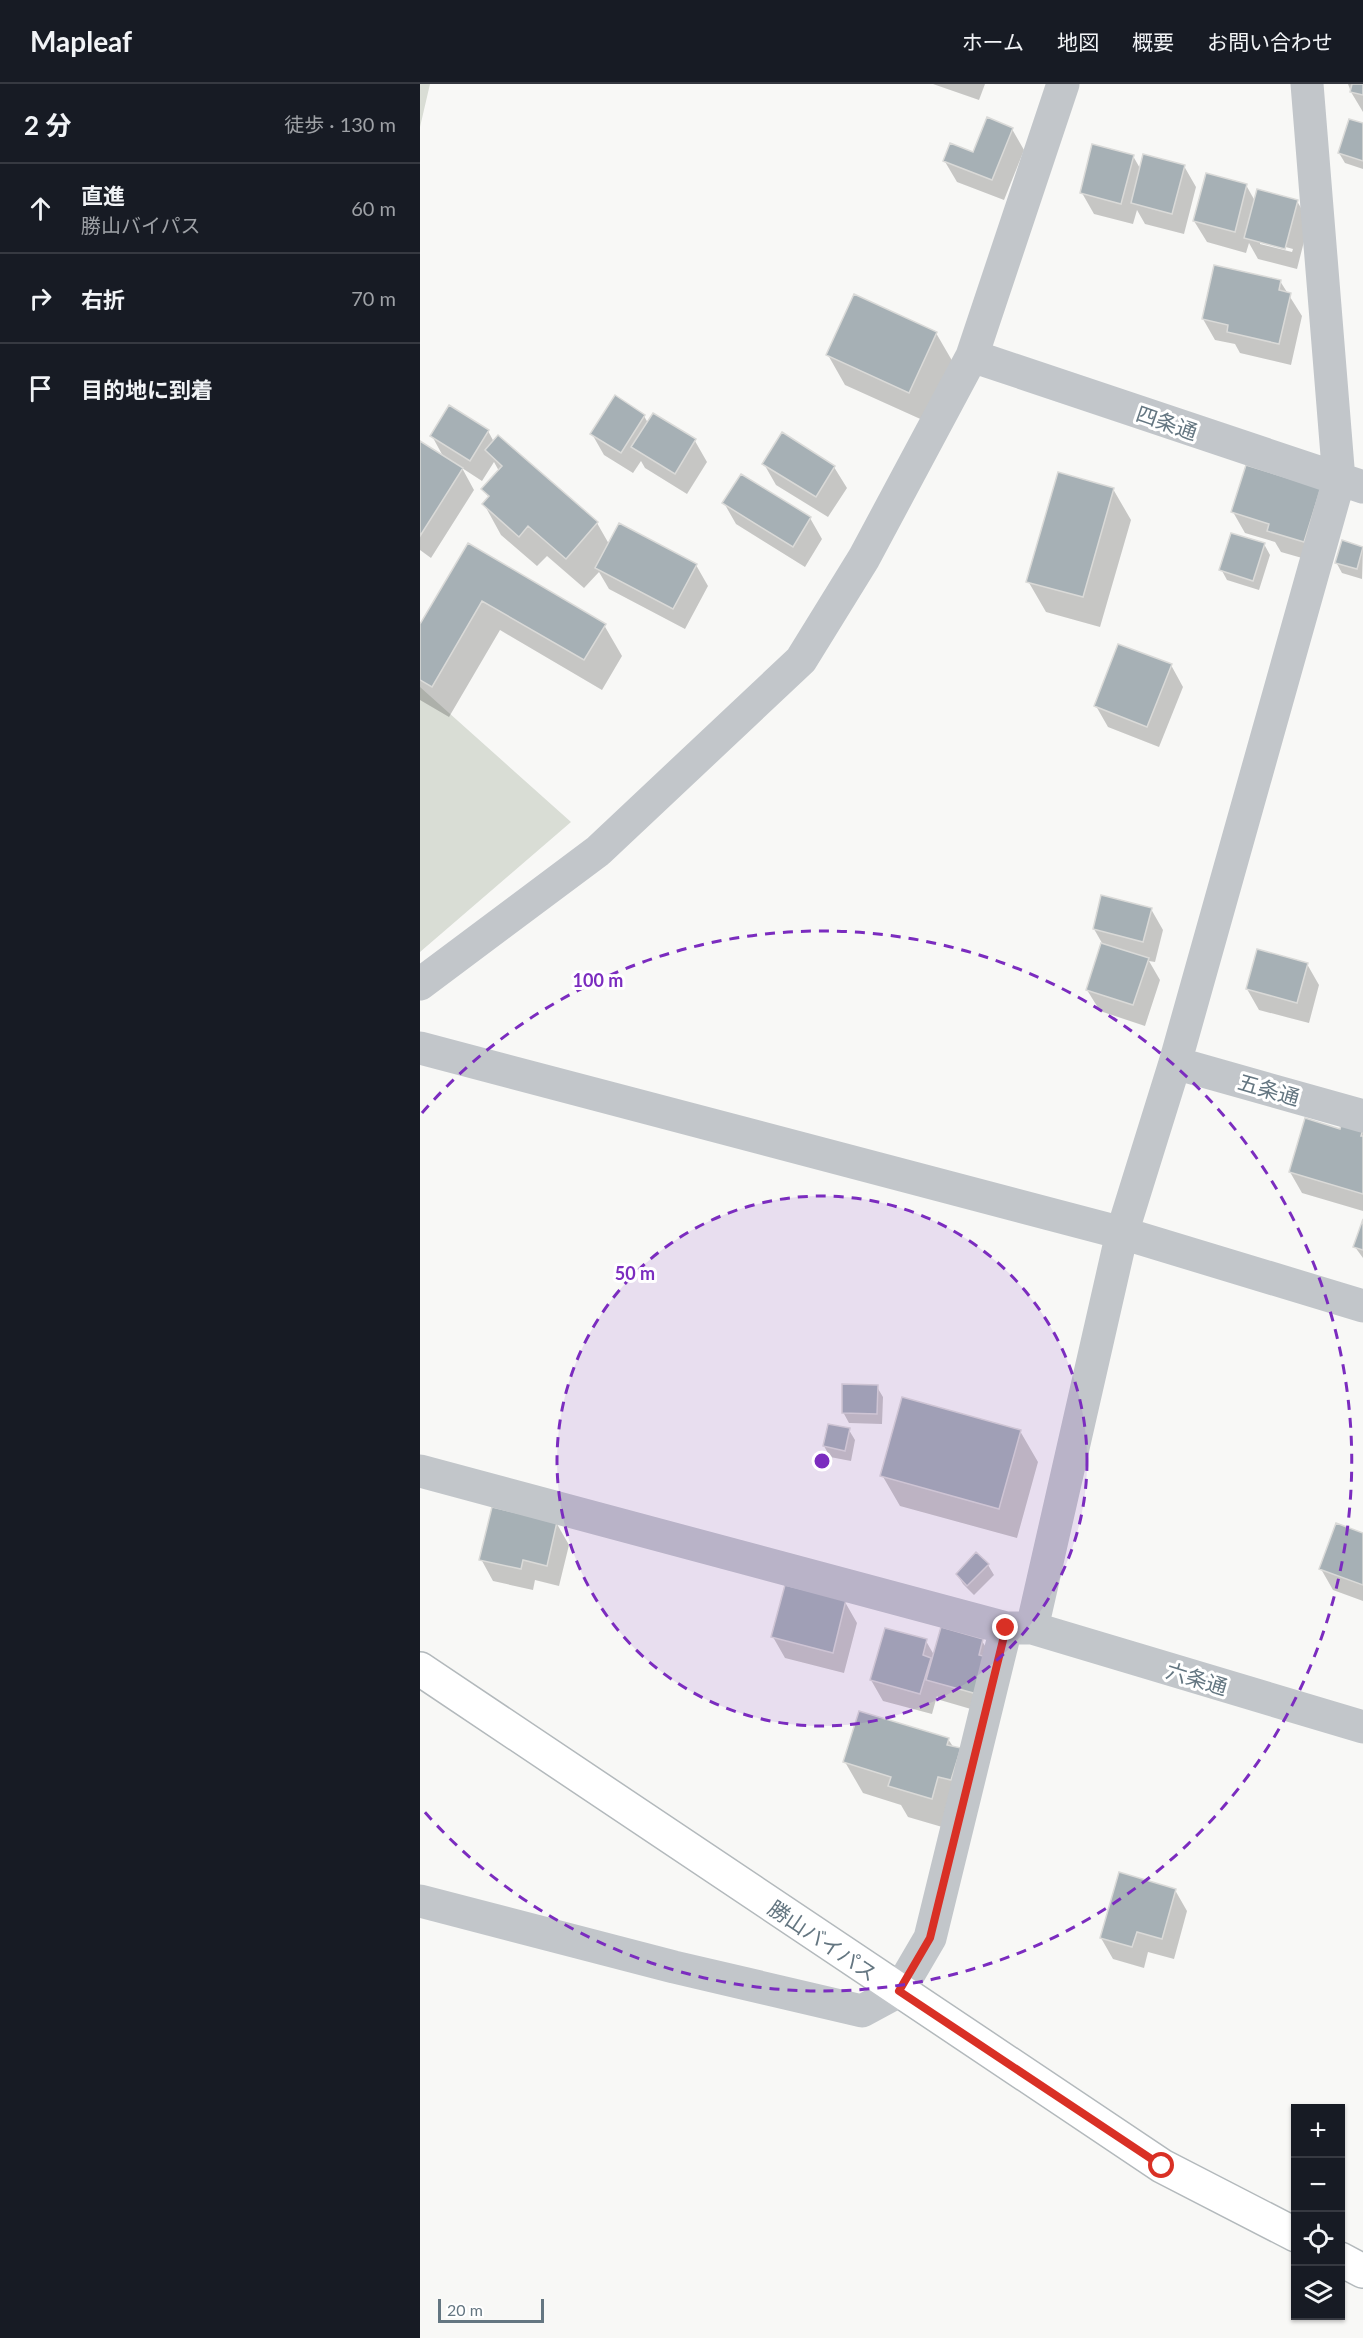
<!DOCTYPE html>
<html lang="ja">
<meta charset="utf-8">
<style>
:root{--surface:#171b24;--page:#20242c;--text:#f1f3f6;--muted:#9ea1a6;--line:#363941}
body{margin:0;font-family:Lato,"Noto Sans JP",sans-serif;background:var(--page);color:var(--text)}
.controls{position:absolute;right:18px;bottom:18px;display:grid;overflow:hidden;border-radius:0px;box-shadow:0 2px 4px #0004}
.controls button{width:54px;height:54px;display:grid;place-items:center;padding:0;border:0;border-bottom:2px solid var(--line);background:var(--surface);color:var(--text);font:30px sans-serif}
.scale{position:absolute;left:18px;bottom:15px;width:106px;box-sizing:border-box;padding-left:6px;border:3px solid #647681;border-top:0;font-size:16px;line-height:21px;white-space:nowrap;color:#647681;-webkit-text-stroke:4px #fff;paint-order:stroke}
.stop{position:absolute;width:18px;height:18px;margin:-14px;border:4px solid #d93025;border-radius:50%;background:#fff}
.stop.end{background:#d93025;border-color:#fff;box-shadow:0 2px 6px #0008}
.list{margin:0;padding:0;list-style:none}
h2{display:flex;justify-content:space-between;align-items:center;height:78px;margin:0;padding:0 24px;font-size:26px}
h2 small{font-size:20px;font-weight:400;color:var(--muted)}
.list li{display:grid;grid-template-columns:39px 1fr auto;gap:18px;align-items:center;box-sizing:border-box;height:90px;padding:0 24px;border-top:2px solid var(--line)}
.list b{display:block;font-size:22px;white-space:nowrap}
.list p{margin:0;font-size:20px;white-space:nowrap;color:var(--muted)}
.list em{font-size:20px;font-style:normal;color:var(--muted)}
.icon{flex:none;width:33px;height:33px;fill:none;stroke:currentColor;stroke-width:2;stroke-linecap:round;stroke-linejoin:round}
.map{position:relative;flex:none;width:943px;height:2254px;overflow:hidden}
header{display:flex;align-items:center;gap:36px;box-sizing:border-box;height:84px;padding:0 30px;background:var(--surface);border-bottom:2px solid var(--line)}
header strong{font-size:28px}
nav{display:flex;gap:33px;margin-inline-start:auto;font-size:21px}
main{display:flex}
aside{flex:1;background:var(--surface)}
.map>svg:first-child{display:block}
.green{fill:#d9ddd5}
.shadow{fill:#0003;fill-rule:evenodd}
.building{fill:#a6b0b5;stroke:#dadad8;stroke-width:1.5}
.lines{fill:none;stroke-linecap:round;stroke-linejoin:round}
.major-casing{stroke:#b3b9bc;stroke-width:36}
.minor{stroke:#c2c6ca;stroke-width:33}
.major{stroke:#fff;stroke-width:33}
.route{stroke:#d93025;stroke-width:8}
.ring{fill:none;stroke:#7b2cbf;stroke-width:3;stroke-dasharray:10 8}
.labels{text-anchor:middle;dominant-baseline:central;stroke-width:6;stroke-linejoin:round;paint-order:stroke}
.street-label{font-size:21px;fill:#647681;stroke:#fff}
.centre{fill:#7b2cbf;stroke:#fff;stroke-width:3}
.ring-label{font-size:18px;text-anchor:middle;font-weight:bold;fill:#7b2cbf;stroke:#fff;stroke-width:6;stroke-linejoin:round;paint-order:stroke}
</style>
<header>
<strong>Mapleaf</strong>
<nav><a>ホーム</a><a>地図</a><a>概要</a><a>お問い合わせ</a></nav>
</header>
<main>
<aside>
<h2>2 分<small>徒歩 · 130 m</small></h2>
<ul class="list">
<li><svg class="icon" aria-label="ahead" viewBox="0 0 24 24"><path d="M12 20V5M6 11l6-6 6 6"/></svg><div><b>直進</b><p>勝山バイパス</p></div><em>60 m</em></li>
<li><svg class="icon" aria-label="right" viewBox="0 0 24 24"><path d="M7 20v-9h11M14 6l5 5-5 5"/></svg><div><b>右折</b></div><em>70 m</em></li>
<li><svg class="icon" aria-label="arrive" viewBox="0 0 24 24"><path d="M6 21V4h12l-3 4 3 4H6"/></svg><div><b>目的地に到着</b></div></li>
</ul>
</aside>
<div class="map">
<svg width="943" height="2254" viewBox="0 0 943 2254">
<rect width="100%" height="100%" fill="#f8f8f6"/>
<!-- green -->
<path class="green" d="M 0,0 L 10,0 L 0,43 Z
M 0,603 L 151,738 L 0,868 Z"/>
<!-- shadow -->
<path class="shadow" d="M 513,0 L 565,0 L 559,16 Z
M 928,0 L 943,0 L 943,28 L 931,8 Z
M 943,41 L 943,85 L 925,79 L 919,69 Z
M 592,45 L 604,66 L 584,116 L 537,98 L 524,76 L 554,70 Z
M 713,72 L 721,86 L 764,82 L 776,103 L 764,150 L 725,140 L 717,126 L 713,140 L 674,130 L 662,109 Z
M 826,101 L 835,117 L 877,117 L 889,138 L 877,185 L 838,175 L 829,159 L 826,169 L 787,158 L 774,137 ZM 840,156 L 873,165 L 872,168 L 840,160 Z
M 860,197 L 882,232 L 871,281 L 820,269 L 815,260 L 795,256 L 783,235 Z
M 516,249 L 534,280 L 507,338 L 425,301 L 408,271 Z
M 233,331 L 275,357 L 287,378 L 267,410 L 225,384 L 221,377 L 213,389 L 184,371 L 172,350 L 224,332 L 228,339 Z
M 68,347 L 74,358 L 177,439 L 189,460 L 276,481 L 288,502 L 265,545 L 189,505 L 179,488 L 164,504 L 127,472 L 117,482 L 81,451 L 64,420 L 69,414 L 63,405 L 79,387 L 74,378 L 62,397 L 42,384 L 54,406 L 11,474 L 0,466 L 0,359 L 24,374 L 12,352 Z
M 344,380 L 414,383 L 427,404 L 408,433 L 356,401 Z
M 693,405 L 711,436 L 680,543 L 626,528 L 608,497 Z
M 900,405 L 896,478 L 861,468 L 855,458 L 825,449 L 813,428 Z
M 304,419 L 390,434 L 402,455 L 385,483 L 316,440 Z
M 844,460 L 850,471 L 839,506 L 807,496 L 801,485 Z
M 48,461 L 184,541 L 202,572 L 182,606 L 80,546 L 29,633 L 0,616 L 0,543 Z
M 943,464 L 942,495 L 922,489 L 916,478 Z
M 751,581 L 763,603 L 739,663 L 688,643 L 676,622 Z
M 731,825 L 743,846 L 735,878 L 729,877 L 740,896 L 725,942 L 680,927 L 667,906 L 682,859 L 674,845 Z
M 887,880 L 899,901 L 889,939 L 839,926 L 827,905 Z
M 943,1040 L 943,1127 L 882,1109 L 870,1088 L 921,1047 Z
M 943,1140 L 943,1174 L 935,1163 Z
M 457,1303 L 463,1313 L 462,1340 L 429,1339 L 423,1328 Z
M 429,1346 L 435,1356 L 431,1377 L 410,1373 L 404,1362 Z
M 600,1347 L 618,1378 L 597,1454 L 480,1422 L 462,1391 Z
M 137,1440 L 149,1461 L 139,1502 L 115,1496 L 113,1506 L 73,1497 L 61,1475 Z
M 943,1451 L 943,1517 L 913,1506 L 901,1485 Z
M 568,1481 L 574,1491 L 554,1511 L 543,1500 L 537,1490 Z
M 425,1518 L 437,1539 L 424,1589 L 365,1574 L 353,1553 Z
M 506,1557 L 514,1571 L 562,1557 L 575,1578 L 568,1630 L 520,1616 L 517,1612 L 512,1630 L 463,1617 L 451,1596 Z
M 528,1655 L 534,1664 L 540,1666 L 529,1745 L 488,1733 L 481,1721 L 443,1709 L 425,1678 Z
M 755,1806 L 767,1827 L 754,1875 L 728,1868 L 724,1884 L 693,1875 L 681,1854 Z"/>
<!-- building -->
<path class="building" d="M 932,0 L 943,0 L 943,11 L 930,8 Z
M 567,33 L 593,44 L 572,96 L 523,77 L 530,59 L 553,68 Z
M 929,35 L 943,39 L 943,77 L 918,69 Z
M 672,60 L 714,71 L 701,120 L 660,109 Z
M 723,70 L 765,81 L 752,130 L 711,119 Z
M 786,89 L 827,100 L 815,148 L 773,137 Z
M 837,105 L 878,116 L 865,165 L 824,154 Z
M 794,181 L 861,196 L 859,206 L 871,209 L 859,260 L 807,248 L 808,241 L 782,235 Z
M 434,210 L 517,248 L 489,309 L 406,271 Z
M 195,311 L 225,331 L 201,369 L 170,350 Z
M 29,321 L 69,346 L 50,377 L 10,352 Z
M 233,329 L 276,355 L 255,390 L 211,363 Z
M 362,348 L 415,382 L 396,413 L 342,380 Z
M 78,351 L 178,438 L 146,475 L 108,442 L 99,453 L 62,420 L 69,412 L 61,405 L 82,382 L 65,366 Z
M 0,357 L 43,384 L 0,452 Z
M 826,381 L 901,404 L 884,458 L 847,447 L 849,440 L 811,428 Z
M 638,388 L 694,404 L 663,513 L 606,498 Z
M 321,390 L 391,433 L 373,463 L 302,419 Z
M 199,439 L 277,480 L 253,525 L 175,484 Z
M 811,449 L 845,459 L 833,497 L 799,486 Z
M 922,456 L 943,463 L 937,485 L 915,479 Z
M 48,459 L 186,540 L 164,576 L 62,517 L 12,603 L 0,596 L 0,540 Z
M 698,560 L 752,580 L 727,643 L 674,622 Z
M 681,811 L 732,824 L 723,858 L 673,845 Z
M 681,859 L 729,874 L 713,921 L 666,906 Z
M 837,865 L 888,879 L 877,919 L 826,905 Z
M 923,1032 L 943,1045 L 941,1052 L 943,1052 L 943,1110 L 869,1088 L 885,1034 L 920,1045 Z
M 943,1135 L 943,1166 L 933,1163 Z
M 422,1300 L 458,1301 L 457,1330 L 422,1329 Z
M 482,1313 L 601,1346 L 579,1425 L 460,1392 Z
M 408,1340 L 430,1344 L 425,1367 L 403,1362 Z
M 72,1423 L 137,1438 L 127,1482 L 103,1476 L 101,1485 L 59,1476 Z
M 916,1439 L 943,1449 L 943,1501 L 899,1485 Z
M 556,1468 L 569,1480 L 547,1502 L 536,1490 Z
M 365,1501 L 426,1516 L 413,1569 L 351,1553 Z
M 521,1543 L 563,1555 L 559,1571 L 567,1573 L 557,1610 L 506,1596 Z
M 465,1544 L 507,1555 L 503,1571 L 511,1574 L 500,1610 L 450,1596 Z
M 439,1627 L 529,1654 L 527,1661 L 541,1664 L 531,1696 L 518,1693 L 512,1715 L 468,1702 L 471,1693 L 423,1678 Z
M 699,1788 L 756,1805 L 742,1855 L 717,1848 L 712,1863 L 680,1854 Z"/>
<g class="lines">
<defs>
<path id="major" d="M 0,1585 L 742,2082 L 876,2151
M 920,2175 L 943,2187"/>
</defs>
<!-- major casing -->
<use href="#major" class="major-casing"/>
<!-- minor -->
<path class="minor" d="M 552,272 L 943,403
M 0,900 L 178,767 L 381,576 L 444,474 L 552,272 L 643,0
M 0,964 L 702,1149 L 943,1222
M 755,979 L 943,1032
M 0,1387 L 586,1544 L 612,1544 L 943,1643
M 612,1544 L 702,1149 L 755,979 L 919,396 L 887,0
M 0,1817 L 254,1883 L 442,1927 L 479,1907 L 510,1854 L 586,1544"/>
<!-- major -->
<use href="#major" class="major"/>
</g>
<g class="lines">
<!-- route -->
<path class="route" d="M 586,1544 L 510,1854 L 479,1907 L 742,2082"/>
</g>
<!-- distance rings -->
<circle cx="402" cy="1377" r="265" fill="#7b2cbf" fill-opacity=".12"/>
<g class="ring">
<circle cx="402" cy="1377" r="265"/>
<path d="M2 1029A530 530 0 1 1 2 1725"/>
</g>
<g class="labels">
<!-- street labels -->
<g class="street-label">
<text transform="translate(747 338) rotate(19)">四条通</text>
<text transform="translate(849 1005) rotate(16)">五条通</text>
<text transform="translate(777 1594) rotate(17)">六条通</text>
<text transform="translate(403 1856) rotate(34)">勝山バイパス</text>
</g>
</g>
<circle cx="402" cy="1377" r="9" class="centre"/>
<g class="ring-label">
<text x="178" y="903">100 m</text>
<text x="215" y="1196">50 m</text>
</g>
</svg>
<div class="controls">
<button>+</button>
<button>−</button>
<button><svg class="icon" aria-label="locate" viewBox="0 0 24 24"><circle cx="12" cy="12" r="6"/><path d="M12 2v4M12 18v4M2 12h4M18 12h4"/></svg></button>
<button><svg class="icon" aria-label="layers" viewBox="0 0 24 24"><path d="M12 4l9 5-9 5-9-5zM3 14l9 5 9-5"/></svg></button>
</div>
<div class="scale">20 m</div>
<div class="stop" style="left:742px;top:2082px"></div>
<div class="stop end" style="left:586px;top:1544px"></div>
</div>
</main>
